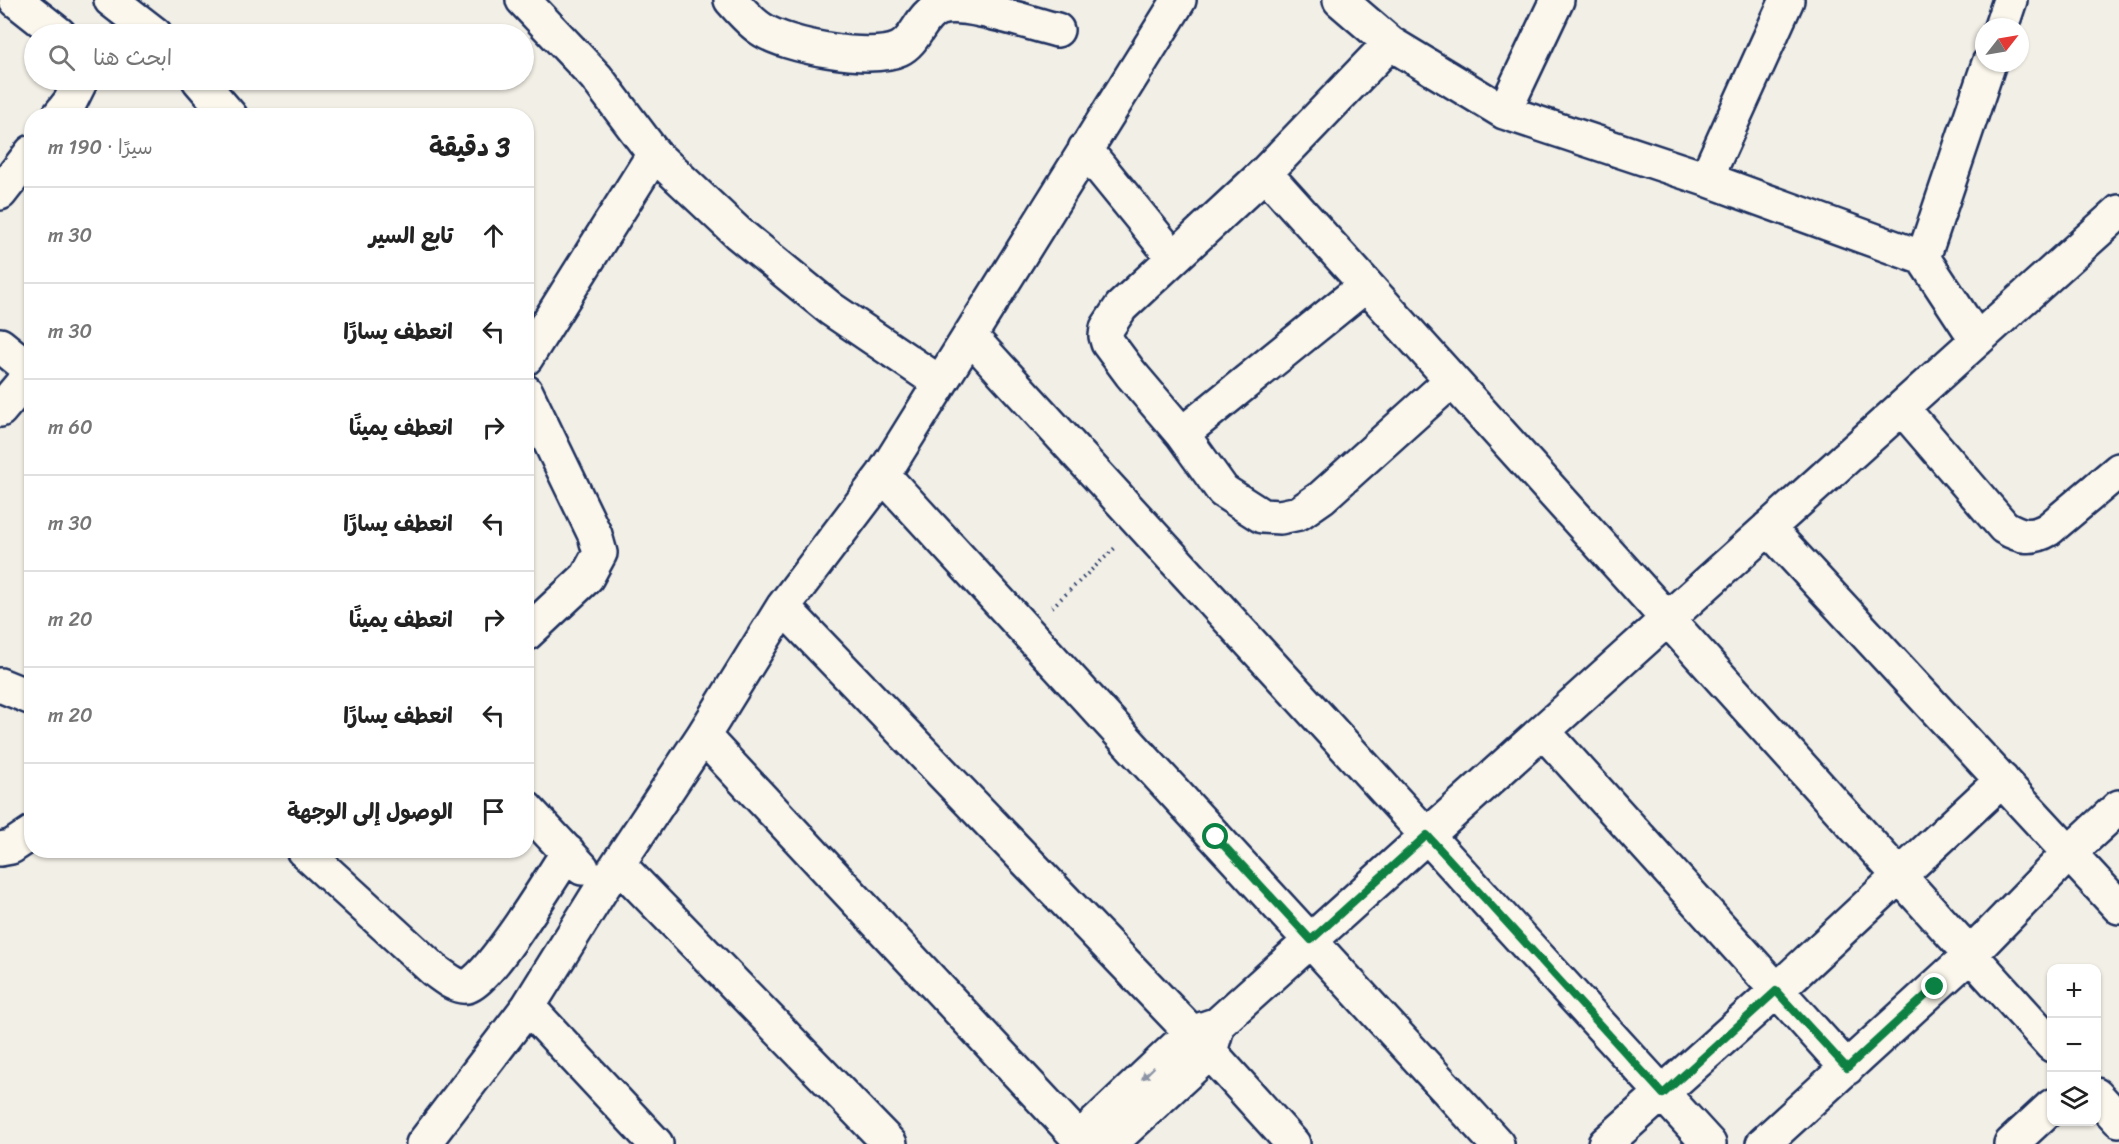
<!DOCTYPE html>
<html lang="ar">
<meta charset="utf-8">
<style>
:root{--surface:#fff;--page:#f6f6f6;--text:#222;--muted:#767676;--line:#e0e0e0}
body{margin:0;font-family:Sriracha,"Playpen Sans Arabic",sans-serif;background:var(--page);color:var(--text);direction:rtl}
.controls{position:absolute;right:18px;bottom:18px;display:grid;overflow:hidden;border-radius:12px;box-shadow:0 2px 4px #0004}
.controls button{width:54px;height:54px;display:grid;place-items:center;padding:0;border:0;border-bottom:2px solid var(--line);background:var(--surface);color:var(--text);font:30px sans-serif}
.compass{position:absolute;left:1975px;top:18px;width:54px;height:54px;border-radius:50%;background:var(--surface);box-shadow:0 2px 4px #0004;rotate:59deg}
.stop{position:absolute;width:18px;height:18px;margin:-14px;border:4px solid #0b8043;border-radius:50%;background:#fff}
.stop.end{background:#0b8043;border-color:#fff;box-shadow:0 2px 6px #0008}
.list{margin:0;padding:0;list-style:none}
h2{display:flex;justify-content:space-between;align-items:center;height:78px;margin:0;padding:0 24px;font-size:26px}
h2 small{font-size:20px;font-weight:400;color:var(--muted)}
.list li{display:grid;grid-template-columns:39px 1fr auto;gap:18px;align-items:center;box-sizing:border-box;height:96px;padding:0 24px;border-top:2px solid var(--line)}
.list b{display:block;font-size:22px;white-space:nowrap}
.list em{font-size:20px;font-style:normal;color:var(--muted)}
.icon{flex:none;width:33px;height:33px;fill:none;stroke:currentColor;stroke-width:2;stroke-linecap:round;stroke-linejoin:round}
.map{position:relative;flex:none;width:2119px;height:1144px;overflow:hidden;direction:ltr}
.search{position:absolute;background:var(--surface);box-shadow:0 2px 4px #0004;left:24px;top:24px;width:510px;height:66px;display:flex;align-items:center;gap:15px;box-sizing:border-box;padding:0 21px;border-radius:33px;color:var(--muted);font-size:22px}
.panel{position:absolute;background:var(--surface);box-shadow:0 2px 4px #0004;left:24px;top:108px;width:510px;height:750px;border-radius:24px;direction:rtl}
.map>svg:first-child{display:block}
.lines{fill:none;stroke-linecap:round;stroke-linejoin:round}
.minor-casing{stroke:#1b2f5e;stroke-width:38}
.path{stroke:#1b2f5e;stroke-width:4;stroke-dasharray:1.5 4.5;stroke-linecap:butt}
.minor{stroke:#fbf7ec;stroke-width:33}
.oneway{fill:#8b93a5}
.route{stroke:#0b8043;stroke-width:8}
</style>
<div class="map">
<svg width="2119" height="1144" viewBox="0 0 2119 1144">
<rect width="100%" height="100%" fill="#f2efe6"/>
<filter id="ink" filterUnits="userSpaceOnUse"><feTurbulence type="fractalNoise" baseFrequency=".0167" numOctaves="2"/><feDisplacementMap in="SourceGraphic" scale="12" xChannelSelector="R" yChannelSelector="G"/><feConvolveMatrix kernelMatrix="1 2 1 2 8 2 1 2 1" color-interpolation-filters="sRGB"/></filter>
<g filter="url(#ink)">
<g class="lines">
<defs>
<path id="minor" d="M 16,0 L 59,34
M 111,0 L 155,34
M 523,0 L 596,77 L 654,154 L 738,233 L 831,309 L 940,383
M 731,0 C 740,10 750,22 761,29 C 785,46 871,62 899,49 C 917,41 920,14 940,8 C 967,1 1028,23 1057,30
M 1340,0 L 1390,43 L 1504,112 L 1706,179 L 1923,258 L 1977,340
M 2001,27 L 2010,0
M 1390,43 L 1265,173 L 1121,307 L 1107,328 L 1106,336 L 1108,343 L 1131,374 L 1182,434 L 1223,491 L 1262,516 L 1280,517 L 1299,513 L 1322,497 L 1452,380
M 199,80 L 230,116
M 1504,112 L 1557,0
M 59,116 L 70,102 L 81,80
M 1085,149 L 1173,257
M 1265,173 L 2052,1045
M 1706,179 L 1787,0
M 0,193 L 32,152
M 1923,258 L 1989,63
M 970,336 L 1709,1144
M 0,345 L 32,371
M 526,358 L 654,154
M 526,392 L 595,535 L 600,553 L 587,577 L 526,634
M 1902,408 L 2004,527 C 2021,537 2032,539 2049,529 L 2119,470
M 0,410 L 32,372
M 1182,434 L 1366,285
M 883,475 L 1497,1144
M 1768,528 L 2119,907
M 783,607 L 1210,1052 L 1293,1144
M 0,685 L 32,698
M 1543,731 L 1847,1068
M 703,736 L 1084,1144
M 526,808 L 582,868
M 0,849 L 11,847 L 32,833
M 303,850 L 434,970 C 443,976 456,988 467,986 C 488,982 553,875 568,852
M 618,864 L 890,1144
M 528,1007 L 656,1144
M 2096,1095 L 2119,1120
M 423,1144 L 528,1007 L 602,888 L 703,736 L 783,607 L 883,475 L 1179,0
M 1077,1144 L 1079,1139 L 1191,1033 L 1218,1024 L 2119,212
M 1110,1144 L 1210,1052 L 1216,1031
M 1605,1144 L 1776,991 L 2002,780
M 1763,1144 L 1970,955 L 2069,853 L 2119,807
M 2011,1144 L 2052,1106"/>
</defs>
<!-- minor casing -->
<use href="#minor" class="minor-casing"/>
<!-- path -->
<path class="path" d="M 1052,607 L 1117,546"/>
<!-- minor -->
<use href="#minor" class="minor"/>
</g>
<!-- one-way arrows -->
<defs><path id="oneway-solid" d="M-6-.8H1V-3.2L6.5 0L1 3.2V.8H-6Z" transform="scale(1.5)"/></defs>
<use class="oneway" href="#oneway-solid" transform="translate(1148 1073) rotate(136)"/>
</g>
<g class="lines" filter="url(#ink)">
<!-- route -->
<path class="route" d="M 1216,837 L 1311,940 L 1427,835 L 1663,1094 L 1776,991 L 1847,1068 L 1935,987"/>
</g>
</svg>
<div class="controls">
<button>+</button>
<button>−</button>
<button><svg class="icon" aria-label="layers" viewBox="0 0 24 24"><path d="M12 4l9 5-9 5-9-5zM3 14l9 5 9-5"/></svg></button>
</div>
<svg class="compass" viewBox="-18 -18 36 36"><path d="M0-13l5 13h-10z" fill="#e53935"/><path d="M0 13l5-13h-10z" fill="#767676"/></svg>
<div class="stop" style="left:1216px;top:837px"></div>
<div class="stop end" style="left:1935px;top:987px"></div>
<div class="search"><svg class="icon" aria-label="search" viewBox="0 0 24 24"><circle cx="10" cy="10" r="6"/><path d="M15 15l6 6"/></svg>ابحث هنا</div>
<section class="panel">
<h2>3 دقيقة<small>سيرًا · 190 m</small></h2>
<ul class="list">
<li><svg class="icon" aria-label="ahead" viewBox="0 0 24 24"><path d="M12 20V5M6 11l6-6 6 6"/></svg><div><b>تابع السير</b></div><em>30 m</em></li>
<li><svg class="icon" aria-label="left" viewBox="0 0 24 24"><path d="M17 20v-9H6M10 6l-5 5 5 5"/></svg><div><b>انعطف يسارًا</b></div><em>30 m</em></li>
<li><svg class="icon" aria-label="right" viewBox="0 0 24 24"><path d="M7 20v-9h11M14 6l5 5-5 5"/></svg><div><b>انعطف يمينًا</b></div><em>60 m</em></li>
<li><svg class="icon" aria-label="left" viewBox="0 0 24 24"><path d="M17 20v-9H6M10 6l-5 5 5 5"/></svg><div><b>انعطف يسارًا</b></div><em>30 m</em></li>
<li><svg class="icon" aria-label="right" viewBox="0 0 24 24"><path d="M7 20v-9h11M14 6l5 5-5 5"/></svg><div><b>انعطف يمينًا</b></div><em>20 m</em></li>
<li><svg class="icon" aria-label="left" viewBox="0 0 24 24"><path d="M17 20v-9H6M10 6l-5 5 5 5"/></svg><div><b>انعطف يسارًا</b></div><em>20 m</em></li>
<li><svg class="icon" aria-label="arrive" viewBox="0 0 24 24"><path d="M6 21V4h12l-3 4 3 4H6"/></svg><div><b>الوصول إلى الوجهة</b></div></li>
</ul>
</section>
</div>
